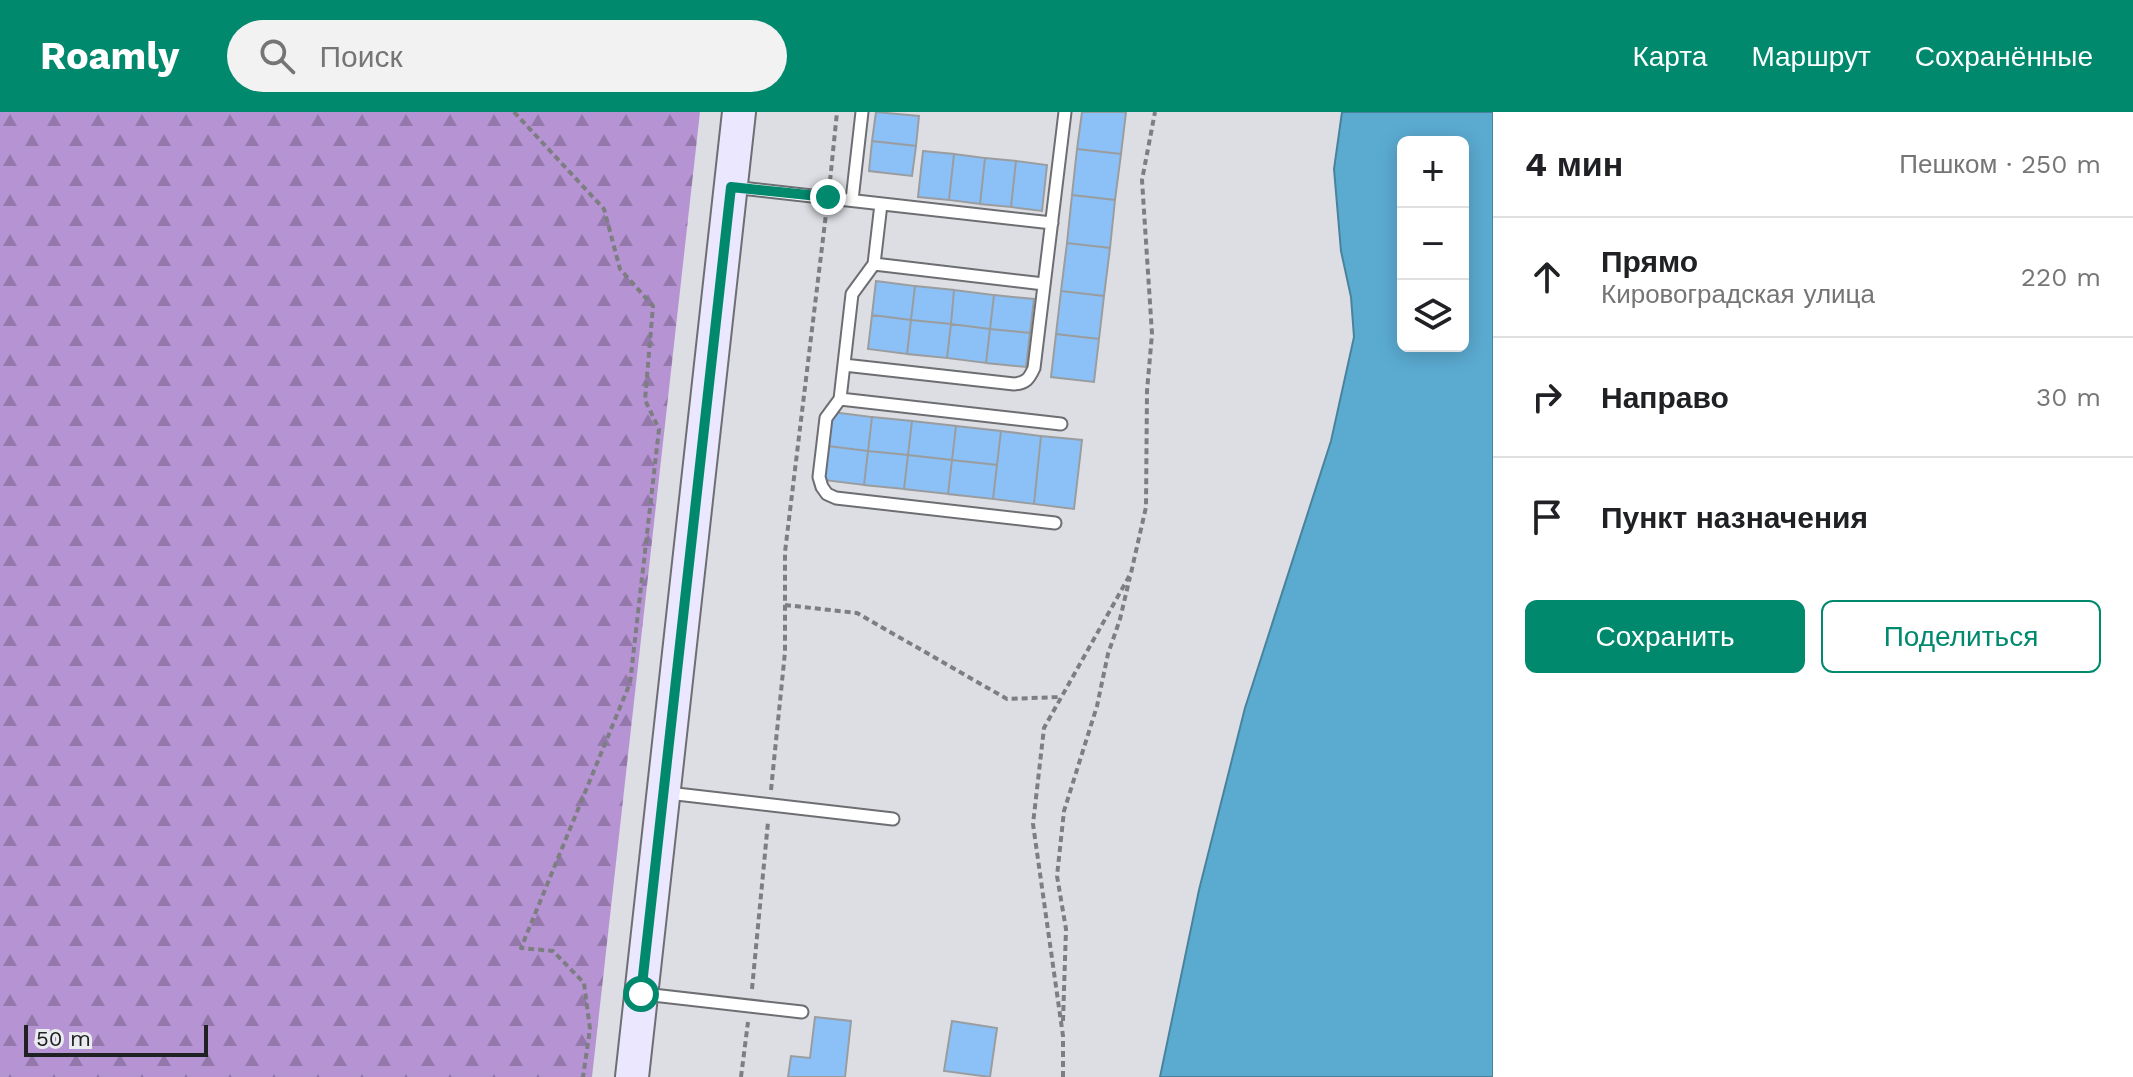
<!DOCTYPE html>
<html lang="ru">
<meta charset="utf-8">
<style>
:root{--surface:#fff;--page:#f2f2f2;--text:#202124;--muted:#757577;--line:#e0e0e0;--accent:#01896e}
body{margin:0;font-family:"Work Sans",sans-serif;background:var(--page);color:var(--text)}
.controls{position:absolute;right:24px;top:24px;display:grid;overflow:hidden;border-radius:12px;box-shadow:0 4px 20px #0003}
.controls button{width:72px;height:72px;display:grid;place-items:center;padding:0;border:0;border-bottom:2px solid var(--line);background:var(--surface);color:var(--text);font:40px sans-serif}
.scale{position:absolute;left:24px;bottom:20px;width:184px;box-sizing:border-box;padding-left:8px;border:4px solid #202122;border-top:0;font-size:22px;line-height:28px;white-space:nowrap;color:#202122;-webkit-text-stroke:6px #eaecf0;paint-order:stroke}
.stop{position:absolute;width:24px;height:24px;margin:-18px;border:6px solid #01896e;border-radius:50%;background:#fff}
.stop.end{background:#01896e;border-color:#fff;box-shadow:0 2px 8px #0008}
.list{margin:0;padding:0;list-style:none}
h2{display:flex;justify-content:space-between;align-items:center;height:104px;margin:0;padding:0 32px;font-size:34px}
h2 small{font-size:26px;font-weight:400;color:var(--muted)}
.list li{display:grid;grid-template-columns:52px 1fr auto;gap:24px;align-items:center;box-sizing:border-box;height:120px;padding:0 32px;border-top:2px solid var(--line)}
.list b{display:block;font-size:30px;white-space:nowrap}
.list p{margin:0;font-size:26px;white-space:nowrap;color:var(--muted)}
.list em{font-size:26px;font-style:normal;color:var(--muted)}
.actions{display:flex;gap:16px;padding:24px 32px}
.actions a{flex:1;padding:18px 0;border:2px solid var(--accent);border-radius:12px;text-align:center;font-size:28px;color:var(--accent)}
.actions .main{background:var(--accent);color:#fff}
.icon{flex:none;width:44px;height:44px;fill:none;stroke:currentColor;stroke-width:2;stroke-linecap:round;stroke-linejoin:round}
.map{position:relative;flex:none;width:1493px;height:965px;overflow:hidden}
header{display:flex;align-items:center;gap:48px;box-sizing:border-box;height:112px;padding:0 40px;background:var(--accent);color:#fff}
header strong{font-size:38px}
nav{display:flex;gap:44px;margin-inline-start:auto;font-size:28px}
.search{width:560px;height:72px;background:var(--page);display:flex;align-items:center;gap:20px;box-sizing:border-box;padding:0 28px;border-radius:44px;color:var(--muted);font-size:30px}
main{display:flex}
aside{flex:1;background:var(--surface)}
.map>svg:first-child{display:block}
.forest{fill:url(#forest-firs)}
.water{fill:#5babd1;stroke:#49829c;stroke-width:2;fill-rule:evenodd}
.building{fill:#8cc1f7;stroke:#9a9da0;stroke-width:2}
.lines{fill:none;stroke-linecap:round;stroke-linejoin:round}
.lane-casing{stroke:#6d6e72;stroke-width:15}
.secondary-casing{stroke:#6d6e72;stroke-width:36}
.path{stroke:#7d7e81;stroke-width:4;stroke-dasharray:6 4;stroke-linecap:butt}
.lane{stroke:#fff;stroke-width:11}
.secondary{stroke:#eae7ff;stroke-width:32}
.route{stroke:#01896e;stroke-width:10}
</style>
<header>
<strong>Roamly</strong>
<div class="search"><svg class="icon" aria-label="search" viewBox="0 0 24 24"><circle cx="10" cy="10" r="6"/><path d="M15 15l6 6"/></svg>Поиск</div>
<nav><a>Карта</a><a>Маршрут</a><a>Сохранённые</a></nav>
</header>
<main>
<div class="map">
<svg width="1493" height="965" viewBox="0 0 1493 965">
<defs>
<pattern id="forest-firs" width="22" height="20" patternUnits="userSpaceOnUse" patternTransform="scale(2)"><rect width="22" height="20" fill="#b694d3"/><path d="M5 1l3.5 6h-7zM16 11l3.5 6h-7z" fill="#9478ab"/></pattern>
</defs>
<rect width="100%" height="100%" fill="#dddee3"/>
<!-- forest -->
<path class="forest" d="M 0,0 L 700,0 L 592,965 L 0,965 Z"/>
<!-- water -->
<path class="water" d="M 1342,0 L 1493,0 L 1493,965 L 1160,965 L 1199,778 L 1245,596 L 1331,329 L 1354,225 L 1351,185 L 1341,139 L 1334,57 ZM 1403,30 L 1463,30 L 1463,234 L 1403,234 Z"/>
<!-- building -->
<path class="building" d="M 876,0 L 919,4 L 916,34 L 872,29 Z
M 1082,0 L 1126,0 L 1121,42 L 1077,37 Z
M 872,29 L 916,34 L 912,64 L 869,59 Z
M 1077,37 L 1121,42 L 1115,88 L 1072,83 Z
M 923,39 L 954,42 L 949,88 L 918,85 Z
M 954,42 L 985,46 L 980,92 L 949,88 Z
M 985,46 L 1016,49 L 1011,95 L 980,92 Z
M 1016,49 L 1047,53 L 1042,99 L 1011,95 Z
M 1072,83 L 1115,88 L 1110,136 L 1067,131 Z
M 1067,131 L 1110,136 L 1104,184 L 1061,179 Z
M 876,169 L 915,174 L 911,208 L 872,203 Z
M 915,174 L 954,178 L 951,212 L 911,208 Z
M 954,178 L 994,183 L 990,217 L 951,212 Z
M 1061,179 L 1104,184 L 1099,227 L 1056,222 Z
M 994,183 L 1034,187 L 1030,221 L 990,217 Z
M 872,203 L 911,208 L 907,242 L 868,237 Z
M 911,208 L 951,212 L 947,246 L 907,242 Z
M 951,212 L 990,217 L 986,251 L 947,246 Z
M 990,217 L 1030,221 L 1026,255 L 986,251 Z
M 1056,222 L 1099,227 L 1094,270 L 1051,265 Z
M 832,300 L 872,305 L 868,339 L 828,334 Z
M 872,305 L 912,309 L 908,343 L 868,339 Z
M 912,309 L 956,314 L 952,348 L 908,343 Z
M 956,314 L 1001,319 L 997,353 L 952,348 Z
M 1001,319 L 1041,324 L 1034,392 L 993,387 Z
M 1041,324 L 1082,328 L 1074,397 L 1034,392 Z
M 828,334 L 868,339 L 864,373 L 824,368 Z
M 868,339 L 908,343 L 904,377 L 864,373 Z
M 908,343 L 952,348 L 948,382 L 904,377 Z
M 952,348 L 997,353 L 993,387 L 948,382 Z
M 815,905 L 851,909 L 845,965 L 788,965 L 791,944 L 810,946 Z
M 952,909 L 997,916 L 990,965 L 944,959 Z"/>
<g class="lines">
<defs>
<path id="lane" d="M 732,75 L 1052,111
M 852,88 L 862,0
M 881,92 L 874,152 L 852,182 L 840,287 L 826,306 L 819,365 L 822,375 L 827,382 L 836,386 L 1055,411
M 874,152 L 1044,172
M 844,253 L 1014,272 C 1026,271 1029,267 1034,256 L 1065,0
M 840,287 L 1061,312
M 668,681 L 893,707
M 644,882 L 802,900"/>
<path id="secondary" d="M 632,965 L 739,0"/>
</defs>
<!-- lane casing -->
<use href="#lane" class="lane-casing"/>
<!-- secondary casing -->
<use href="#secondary" class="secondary-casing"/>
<!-- path -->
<path class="path" d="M 514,0 L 604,97 L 620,157 L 653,194 L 645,288 L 659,317 L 630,571 L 521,836 L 553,839 L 584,871 L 590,917 L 583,965
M 830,69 L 837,0
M 785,493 L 857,501 L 1007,587 L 1061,585
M 771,678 L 785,540 L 785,440 L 826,102
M 752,877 L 768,710
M 1063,909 L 1066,817 L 1057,764 L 1064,699 L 1097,594 L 1108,542 L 1120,507 L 1130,465
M 741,965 L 748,910
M 1063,965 L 1063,924 L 1033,712 L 1044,616 L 1131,461 L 1146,395 L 1147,279 L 1152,222 L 1142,68 L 1155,0"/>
<!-- lane -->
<use href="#lane" class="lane"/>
<!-- secondary -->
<use href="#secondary" class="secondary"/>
</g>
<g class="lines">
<!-- route -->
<path class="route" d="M 641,882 L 731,75 L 828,85"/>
</g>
</svg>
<div class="controls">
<button>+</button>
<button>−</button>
<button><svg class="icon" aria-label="layers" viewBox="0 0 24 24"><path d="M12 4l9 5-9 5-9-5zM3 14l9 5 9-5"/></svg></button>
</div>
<div class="scale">50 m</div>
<div class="stop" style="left:641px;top:882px"></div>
<div class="stop end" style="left:828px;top:85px"></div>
</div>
<aside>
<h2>4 мин<small>Пешком · 250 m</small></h2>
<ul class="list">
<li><svg class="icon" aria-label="ahead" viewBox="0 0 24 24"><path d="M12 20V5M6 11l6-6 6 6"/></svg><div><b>Прямо</b><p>Кировоградская улица</p></div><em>220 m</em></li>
<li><svg class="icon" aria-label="right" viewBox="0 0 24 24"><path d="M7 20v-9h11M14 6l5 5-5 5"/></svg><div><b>Направо</b></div><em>30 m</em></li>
<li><svg class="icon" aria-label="arrive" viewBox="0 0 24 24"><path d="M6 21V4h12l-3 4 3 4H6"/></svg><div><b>Пункт назначения</b></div></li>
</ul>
<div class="actions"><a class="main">Сохранить</a><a>Поделиться</a></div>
</aside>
</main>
